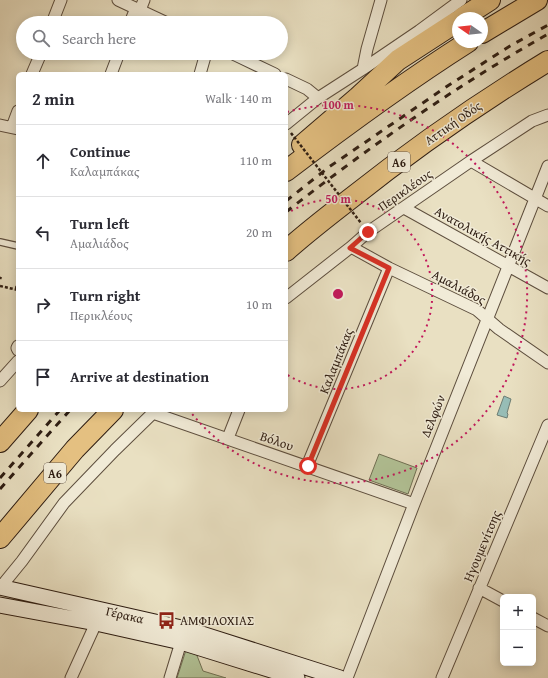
<!DOCTYPE html>
<meta charset="utf-8">
<style>
:root{--surface:#fff;--page:#f2f2f3;--text:#2b2b33;--muted:#7c7c81;--line:#e1e1e2}
body{margin:0;font-family:"Gentium Book Plus",serif;background:var(--page);color:var(--text)}
.controls{position:absolute;right:12px;bottom:12px;display:grid;overflow:hidden;border-radius:6px;box-shadow:0 2px 10px #0003}
.controls button{width:36px;height:36px;display:grid;place-items:center;padding:0;border:0;border-bottom:1px solid var(--line);background:var(--surface);color:var(--text);font:20px sans-serif}
.compass{position:absolute;left:452px;top:12px;width:36px;height:36px;border-radius:50%;background:var(--surface);box-shadow:0 2px 10px #0003;rotate:284deg}
.stop{position:absolute;width:12px;height:12px;margin:-9px;border:3px solid #d93025;border-radius:50%;background:#fff}
.stop.end{background:#d93025;border-color:#fff;box-shadow:0 1px 4px #0008}
.list{margin:0;padding:0;list-style:none}
h2{display:flex;justify-content:space-between;align-items:center;height:52px;margin:0;padding:0 16px;font-size:17px}
h2 small{font-size:13px;font-weight:400;color:var(--muted)}
.list li{display:grid;grid-template-columns:26px 1fr auto;gap:12px;align-items:center;box-sizing:border-box;height:72px;padding:0 16px;border-top:1px solid var(--line)}
.list b{display:block;font-size:15px;white-space:nowrap}
.list p{margin:0;font-size:13px;white-space:nowrap;color:var(--muted)}
.list em{font-size:13px;font-style:normal;color:var(--muted)}
.icon{flex:none;width:22px;height:22px;fill:none;stroke:currentColor;stroke-width:2;stroke-linecap:round;stroke-linejoin:round}
.map{position:relative;flex:none;width:548px;height:678px;overflow:hidden}
.search{position:absolute;background:var(--surface);box-shadow:0 2px 10px #0003;left:16px;top:16px;width:272px;height:44px;display:flex;align-items:center;gap:10px;box-sizing:border-box;padding:0 14px;border-radius:22px;color:var(--muted);font-size:15px}
.panel{position:absolute;background:var(--surface);box-shadow:0 2px 10px #0003;left:16px;top:72px;width:272px;height:340px;border-radius:6px}
.map>svg:first-child{display:block}
.green{fill:#b2c397;stroke:#707054}
.water{fill:#97bdb6;stroke:#6d7d74}
.lines{fill:none;stroke-linecap:round;stroke-linejoin:round}
.lane-casing{stroke:#5d4e3e;stroke-width:8}
.street-casing{stroke:#5d4e3e;stroke-width:13}
.secondary-casing{stroke:#2e1d12;stroke-width:17}
.highway-casing{stroke:#2e1d12;stroke-width:22}
.path{stroke:#2e1d12;stroke-width:2.5;stroke-dasharray:3 2;stroke-linecap:butt}
.lane{stroke:#f1ebd7;stroke-width:5.5}
.street{stroke:#f1ebd7;stroke-width:11}
.secondary{stroke:#f1ebd7;stroke-width:15}
.highway{stroke:#e4c081;stroke-width:20}
.rail{stroke:#2e1d12;stroke-width:3;stroke-dasharray:7 7;stroke-linecap:butt}
.path-bridge{stroke:#2e1d12;stroke-width:2.5;stroke-dasharray:3 2;stroke-linecap:butt}
.route{stroke:#d93025;stroke-width:5}
.ring{fill:none;stroke:#c2185b;stroke-width:2;stroke-dasharray:2 4}
.labels{text-anchor:middle;dominant-baseline:central;stroke-width:3;stroke-linejoin:round;paint-order:stroke}
.shield{fill:#f1ebd7;stroke:#685b4d;stroke-width:1}
.shield-label{font-size:12px;font-weight:bold;fill:#2e1d12}
.street-label{font-size:13px;fill:#2e1d12;stroke:#f1ebd7}
.poi-label{font-size:13px;fill:#2e1d12;stroke:#f1ebd7;text-anchor:start}
.centre{fill:#c2185b;stroke:#f1ebd7;stroke-width:2}
.ring-label{font-size:12px;text-anchor:middle;font-weight:bold;fill:#c2185b;stroke:#f1ebd7;stroke-width:3;stroke-linejoin:round;paint-order:stroke}
</style>
<div class="map">
<svg width="548" height="678" viewBox="0 0 548 678">
<rect width="100%" height="100%" fill="#e9e0c2"/>
<filter id="stains"><feTurbulence type="fractalNoise" baseFrequency=".005" numOctaves="4"/><feColorMatrix values="0 0 0 0 .2 0 0 0 0 .09 0 0 0 0 .02 0 0 0 .5 -.17"/></filter>
<radialGradient id="worn" r=".72"><stop offset=".6" stop-color="#630" stop-opacity="0"/><stop offset="1" stop-color="#630" stop-opacity=".3"/></radialGradient>
<!-- green -->
<path class="green" d="M 379,454 L 417,468 L 408,494 L 369,480 Z
M 186,650 L 196,653 L 203,671 L 226,678 L 177,678 Z"/>
<!-- water -->
<path class="water" d="M 504,396 L 511,399 L 507,413 L 508,414 L 507,418 L 497,415 Z"/>
<g class="lines">
<defs>
<path id="lane" d="M 0,242 L 18,246"/>
<path id="street" d="M 118,0 L 167,23
M 140,10 L 144,0
M 52,23 L 61,0
M 130,23 L 136,8
M 231,53 L 275,74
M 363,69 L 367,49 L 381,0
M 32,74 L 41,53
M 111,74 L 119,53
M 200,74 L 206,53
M 286,79 L 307,89 L 318,98
M 286,124 L 318,98 L 363,69 L 419,31 L 461,0
M 0,125 L 18,129
M 12,127 L 18,111
M 471,161 L 548,206
M 404,208 L 548,288
M 351,247 L 389,268 L 477,310 L 499,329 L 548,363
M 286,298 L 351,247 L 368,232 L 471,161 L 532,121 L 548,115
M 18,346 L 17,348 L 18,350
M 0,381 L 18,361
M 153,413 L 414,504
M 228,438 L 239,410
M 307,466 L 389,268
M 0,588 L 22,561 L 64,503 L 115,450 L 156,410
M 479,588 L 503,601
M 533,618 L 548,626
M 71,678 L 96,623
M 170,678 L 181,642
M 347,678 L 414,504 L 548,166
M 442,678 L 548,425"/>
<path id="secondary" d="M 0,587 L 186,629 L 340,678
M 0,605 L 96,623 L 181,642 L 297,678"/>
<path id="highway" d="M 462,18 L 490,0
M 482,33 L 537,0
M 302,145 L 358,97 L 398,60 L 458,21
M 286,171 C 345,126 405,82 468,42
M 286,251 C 306,233 328,216 350,199 C 413,149 479,103 548,61
M 0,442 L 28,410
M 0,538 L 75,449 L 113,410"/>
</defs>
<!-- lane casing -->
<use href="#lane" class="lane-casing"/>
<!-- street casing -->
<use href="#street" class="street-casing"/>
<!-- secondary casing -->
<use href="#secondary" class="secondary-casing"/>
<!-- highway casing -->
<use href="#highway" class="highway-casing"/>
<!-- path -->
<path class="path" d="M 0,279 L 1,277
M 0,286 L 18,290
M 16,289 L 17,284"/>
<!-- lane -->
<use href="#lane" class="lane"/>
<!-- street -->
<use href="#street" class="street"/>
<!-- secondary -->
<use href="#secondary" class="secondary"/>
<!-- highway -->
<use href="#highway" class="highway"/>
<!-- rail -->
<path class="rail" d="M 286,201 L 329,167 L 449,85 L 510,46 L 548,25
M 286,212 C 369,147 456,86 548,34
M 0,478 L 60,410
M 0,489 L 70,410"/>
<!-- path-bridge -->
<path class="path-bridge" d="M 291,133 L 361,223"/>
</g>
<g class="lines">
<!-- route -->
<path class="route" d="M 308,466 L 389,268 L 350,248 L 368,232"/>
</g>
<!-- distance rings -->
<g class="ring">
<path d="M286 214A95 95 0 1 1 286 374"/>
<path d="M287 112A189 189 0 1 1 189 410"/>
</g>
<!-- icons -->
<defs>
<symbol id="bus-bare" viewBox="-9 -9 18 18"><path d="M-5-6H5V4H4V6H2V4H-2V6H-4V4H-5ZM-3.5-4V0h7V-4ZM-3.5 1.2v1.5H-2V1.2ZM2 1.2v1.5H3.5V1.2Z" fill="#8f2418" stroke="#f1ebd7" stroke-width="2.5" paint-order="stroke"/></symbol>
</defs>
<g fill-rule="evenodd">
<use href="#bus-bare" x="154" y="608" width="25" height="25"/>
</g>
<g class="labels">
<!-- shield labels -->
<g class="shield">
<rect x="388" y="152" width="22" height="20" rx="3"/>
<rect x="44" y="463" width="22" height="20" rx="3"/>
</g>
<g class="shield-label">
<text x="399" y="162">Α6</text>
<text x="55" y="473">Α6</text>
</g>
<!-- street labels -->
<g class="street-label">
<text transform="translate(453 123) rotate(-35)">Αττική Οδός</text>
<text transform="translate(405 190) rotate(-35)">Περικλέους</text>
<text transform="translate(483 236) rotate(29)">Ανατολικής Αττικής</text>
<text transform="translate(459 287) rotate(28)">Αμαλιάδος</text>
<text transform="translate(336 361) rotate(-68)">Καλαμπάκας</text>
<text transform="translate(433 416) rotate(-68)">Δελφών</text>
<text transform="translate(277 441) rotate(19)">Βόλου</text>
<text transform="translate(482 546) rotate(-67)">Ηγουμενίτσης</text>
<text transform="translate(125 615) rotate(13)">Γέρακα</text>
</g>
<!-- poi labels -->
<g class="poi-label">
<text x="180" y="620">ΑΜΦΙΛΟΧΙΑΣ</text>
</g>
</g>
<circle cx="338" cy="294" r="6" class="centre"/>
<g class="ring-label">
<text x="338" y="109">100 m</text>
<text x="338" y="203">50 m</text>
</g>
<rect width="100%" height="100%" filter="url(#stains)"/>
<rect width="100%" height="100%" fill="url(#worn)"/>
</svg>
<div class="controls">
<button>+</button>
<button>−</button>
</div>
<svg class="compass" viewBox="-18 -18 36 36"><path d="M0-13l5 13h-10z" fill="#e53935"/><path d="M0 13l5-13h-10z" fill="#7c7c81"/></svg>
<div class="stop" style="left:308px;top:466px"></div>
<div class="stop end" style="left:368px;top:232px"></div>
<div class="search"><svg class="icon" aria-label="search" viewBox="0 0 24 24"><circle cx="10" cy="10" r="6"/><path d="M15 15l6 6"/></svg>Search here</div>
<section class="panel">
<h2>2 min<small>Walk · 140 m</small></h2>
<ul class="list">
<li><svg class="icon" aria-label="ahead" viewBox="0 0 24 24"><path d="M12 20V5M6 11l6-6 6 6"/></svg><div><b>Continue</b><p>Καλαμπάκας</p></div><em>110 m</em></li>
<li><svg class="icon" aria-label="left" viewBox="0 0 24 24"><path d="M17 20v-9H6M10 6l-5 5 5 5"/></svg><div><b>Turn left</b><p>Αμαλιάδος</p></div><em>20 m</em></li>
<li><svg class="icon" aria-label="right" viewBox="0 0 24 24"><path d="M7 20v-9h11M14 6l5 5-5 5"/></svg><div><b>Turn right</b><p>Περικλέους</p></div><em>10 m</em></li>
<li><svg class="icon" aria-label="arrive" viewBox="0 0 24 24"><path d="M6 21V4h12l-3 4 3 4H6"/></svg><div><b>Arrive at destination</b></div></li>
</ul>
</section>
</div>
